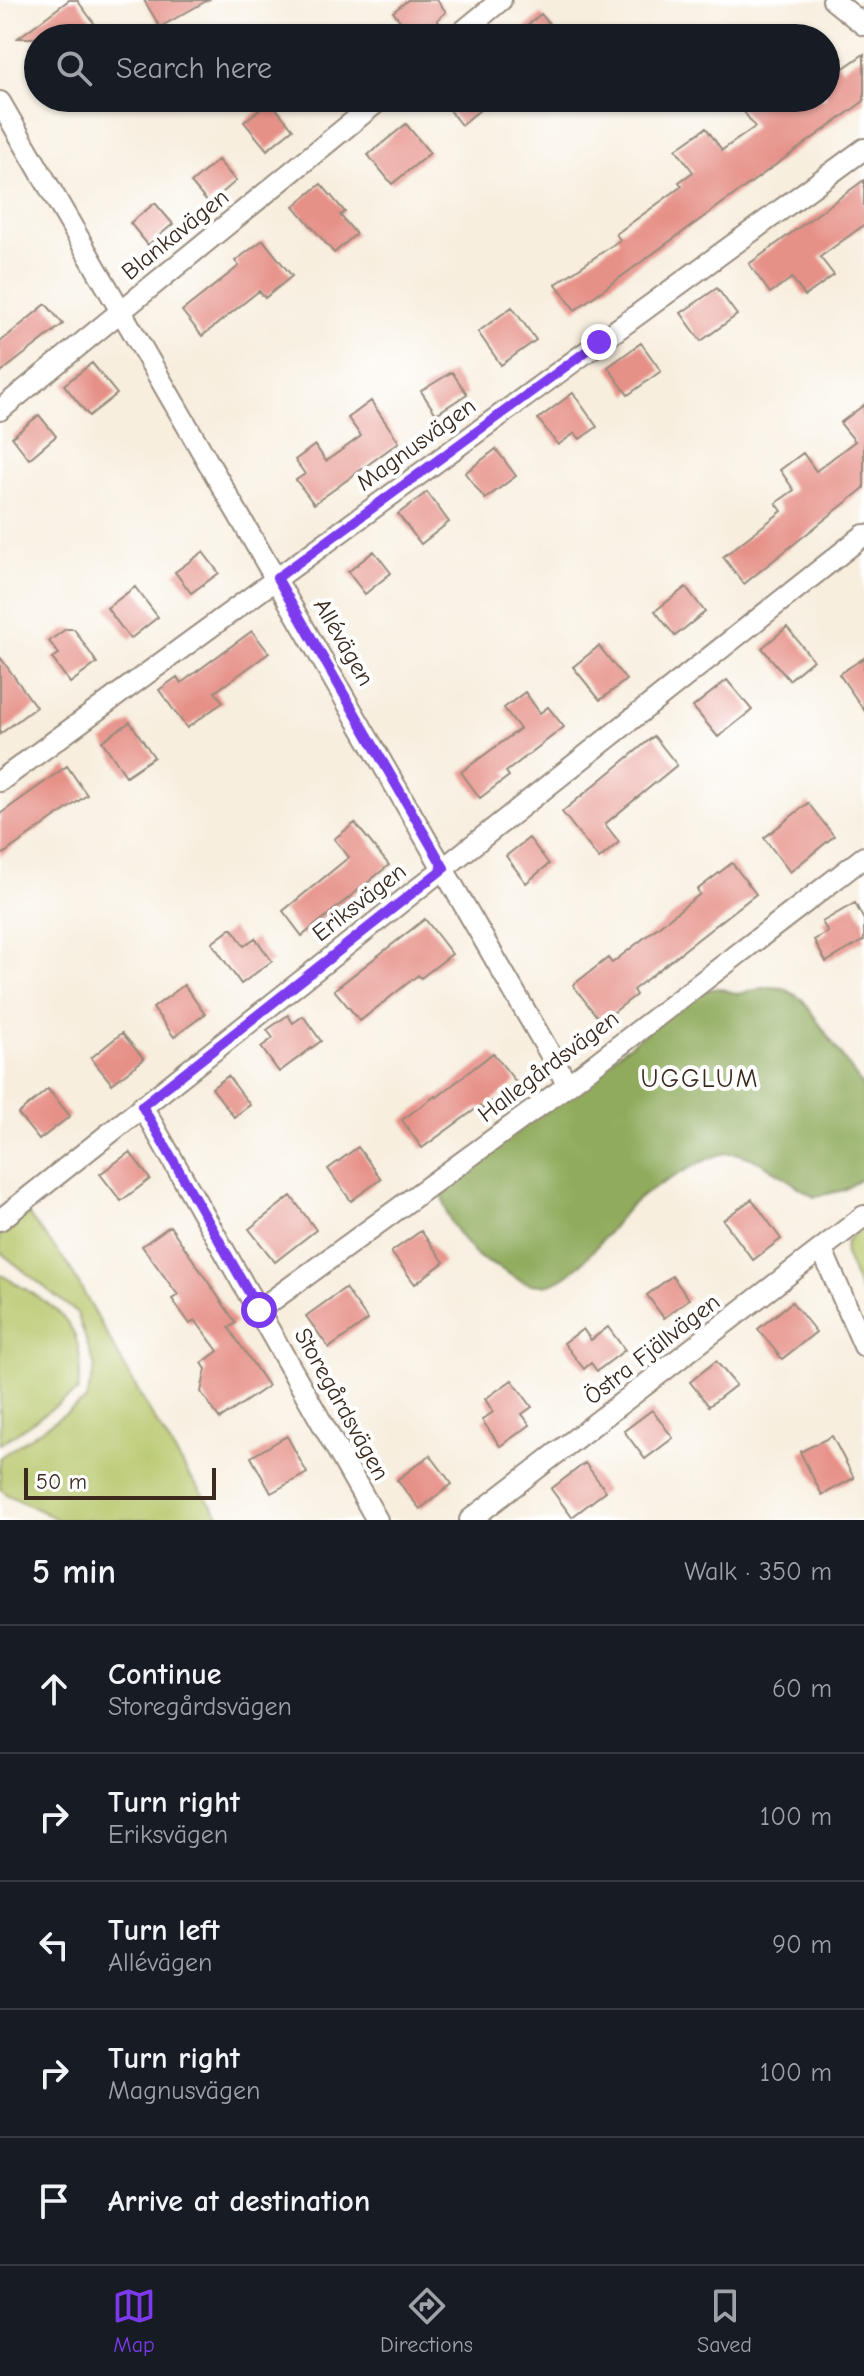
<!DOCTYPE html>
<meta charset="utf-8">
<style>
:root{--surface:#171b24;--page:#20242c;--text:#f1f3f6;--muted:#9ea1a6;--line:#363941;--accent:#7c3aed}
body{margin:0;font-family:"Comic Neue",sans-serif;background:var(--page);color:var(--text)}
.scale{position:absolute;left:24px;bottom:20px;width:192px;box-sizing:border-box;padding-left:8px;border:4px solid #3b2a1e;border-top:0;font-size:22px;line-height:28px;white-space:nowrap;color:#3b2a1e;-webkit-text-stroke:6px #fff;paint-order:stroke}
.stop{position:absolute;width:24px;height:24px;margin:-18px;border:6px solid #7c3aed;border-radius:50%;background:#fff}
.stop.end{background:#7c3aed;border-color:#fff;box-shadow:0 2px 8px #0008}
.list{margin:0;padding:0;list-style:none}
h2{display:flex;justify-content:space-between;align-items:center;height:104px;margin:0;padding:0 32px;font-size:34px}
h2 small{font-size:26px;font-weight:400;color:var(--muted)}
.list li{display:grid;grid-template-columns:52px 1fr auto;gap:24px;align-items:center;box-sizing:border-box;height:128px;padding:0 32px;border-top:2px solid var(--line)}
.list b{display:block;font-size:30px;white-space:nowrap}
.list p{margin:0;font-size:26px;white-space:nowrap;color:var(--muted)}
.list em{font-size:26px;font-style:normal;color:var(--muted)}
.icon{flex:none;width:44px;height:44px;fill:none;stroke:currentColor;stroke-width:2;stroke-linecap:round;stroke-linejoin:round}
.map{position:relative;flex:none;width:864px;height:1520px;overflow:hidden}
.search{position:absolute;background:var(--surface);box-shadow:0 2px 6px #0004;left:24px;right:24px;top:24px;height:88px;display:flex;align-items:center;gap:20px;box-sizing:border-box;padding:0 28px;border-radius:44px;color:var(--muted);font-size:30px}
.sheet{height:744px;background:var(--surface)}
nav{display:flex;justify-content:space-around;align-items:center;box-sizing:border-box;height:112px;border-top:2px solid var(--line);background:var(--surface);font-size:22px;color:var(--muted)}
nav a{display:grid;justify-items:center;gap:4px}
nav .on{color:var(--accent)}
.map>svg:first-child{display:block}
.green{fill:#b6c669;stroke:#787844;stroke-width:2}
.forest{fill:#90ab5d;stroke:#666a3e;stroke-width:2}
.building{fill:#e69188}
.lines{fill:none;stroke-linecap:round;stroke-linejoin:round}
.minor-casing{stroke:#998c7e;stroke-width:24}
.minor{stroke:#fff;stroke-width:20}
.route{stroke:#7c3aed;stroke-width:10}
.labels{text-anchor:middle;dominant-baseline:central;stroke-width:8;stroke-linejoin:round;paint-order:stroke}
.street-label{font-size:24px;fill:#3b2a1e;stroke:#fff}
.neighbourhood-label{font-size:26px;letter-spacing:2px;fill:#3b2a1e;stroke:#fff}
</style>
<div class="map">
<svg width="864" height="1520" viewBox="0 0 864 1520">
<rect width="100%" height="100%" fill="#fff"/>
<filter id="ink" filterUnits="userSpaceOnUse"><feTurbulence type="fractalNoise" baseFrequency=".0125" numOctaves="2"/><feDisplacementMap in="SourceGraphic" scale="16" xChannelSelector="R" yChannelSelector="G"/><feConvolveMatrix kernelMatrix="1 2 1 2 8 2 1 2 1" color-interpolation-filters="sRGB"/></filter>
<filter id="wash" filterUnits="userSpaceOnUse"><feTurbulence type="fractalNoise" baseFrequency=".006" numOctaves="4" result="noise"/><feDisplacementMap in="SourceGraphic" scale="32" xChannelSelector="R" yChannelSelector="G"/><feGaussianBlur stdDeviation="1.8" result="paint"/><feColorMatrix in="noise" values="0 0 0 0 0 0 0 0 0 0 0 0 0 0 0 0 0 1.4 0 .05"/><feComposite in="paint" operator="in"/></filter>
<g filter="url(#wash)">
<rect width="100%" height="100%" fill="#f7eede"/>
<!-- green -->
<path class="green" d="M 23,1208 L 69,1266 L 147,1407 L 189,1475 L 223,1520 L 59,1520 L 8,1495 L 0,1489 L 0,1457 L 86,1400 L 95,1367 L 77,1313 L 0,1252 L 0,1224 Z
M 864,1222 L 864,1300 L 845,1254 L 846,1242 Z
M 0,1274 C 53,1306 90,1319 78,1391 L 0,1444 Z"/>
<!-- forest -->
<path class="forest" d="M 767,987 L 784,988 L 803,1000 L 861,1084 L 864,1092 L 864,1177 L 844,1190 L 814,1197 C 792,1184 753,1151 728,1153 C 710,1154 644,1192 631,1205 C 609,1228 576,1283 543,1285 C 527,1286 517,1279 504,1271 C 493,1264 481,1261 473,1252 C 457,1233 441,1213 443,1188 L 700,991 L 719,988 L 738,994 Z"/>
<g id="blocks">
<!-- building -->
<path class="building" d="M 69,0 L 77,0 L 99,30 L 89,38 L 18,38 Z
M 144,0 L 208,0 L 160,27 Z
M 408,0 L 437,0 L 446,12 L 437,20 L 442,26 L 426,38 L 414,38 L 393,12 Z
M 541,14 L 561,38 L 512,38 Z
M 826,45 L 842,69 L 864,54 L 864,101 L 575,310 L 556,284 L 620,240 L 616,234 L 682,186 L 679,182 L 693,172 L 676,149 L 706,128 L 722,150 L 755,127 L 734,98 L 826,98 Z
M 440,98 L 495,98 L 461,125 Z
M 270,101 L 293,129 L 267,150 L 244,122 Z
M 406,124 L 430,153 L 392,184 L 368,155 Z
M 218,160 L 236,181 L 209,204 L 191,183 Z
M 864,180 L 864,225 L 820,257 L 834,275 L 805,296 L 792,278 L 770,293 L 749,264 Z
M 321,184 L 345,212 L 340,215 L 356,234 L 334,253 L 294,206 Z
M 155,203 L 173,224 L 148,245 L 130,223 Z
M 263,240 L 292,276 L 265,298 L 259,291 L 202,336 L 182,311 L 239,266 L 235,261 Z
M 717,288 L 737,315 L 701,341 L 681,313 Z
M 46,304 L 63,324 L 0,373 L 0,342 Z
M 512,307 L 536,340 L 501,365 L 478,332 Z
M 641,343 L 661,371 L 628,395 L 608,367 Z
M 92,363 L 117,394 L 89,416 L 64,385 Z
M 452,372 L 467,394 L 436,414 L 421,391 Z
M 573,393 L 597,427 L 580,439 L 575,433 L 558,445 L 538,419 Z
M 371,401 L 399,442 L 314,504 L 296,480 L 305,474 L 295,460 L 315,445 L 326,461 L 361,436 L 348,418 Z
M 864,405 L 864,488 L 744,584 L 723,557 L 782,511 L 776,503 L 794,490 L 780,470 L 803,453 L 816,471 L 855,441 L 840,423 Z
M 39,415 L 56,436 L 29,459 L 12,437 Z
M 496,449 L 516,476 L 485,499 L 465,473 Z
M 427,492 L 449,522 L 421,544 L 398,514 Z
M 374,551 L 391,573 L 365,594 L 348,572 Z
M 203,552 L 219,573 L 191,593 L 175,572 Z
M 135,587 L 158,617 L 130,639 L 107,608 Z
M 686,587 L 705,612 L 675,636 L 655,611 Z
M 787,627 L 813,660 L 789,680 L 762,648 Z
M 66,629 L 74,629 L 97,663 L 70,683 L 52,658 L 59,654 L 49,641 Z
M 252,631 L 269,653 L 215,692 L 223,702 L 187,728 L 159,690 L 177,677 L 181,683 Z
M 599,646 L 626,680 L 600,700 L 573,667 Z
M 0,657 L 36,707 L 0,734 Z
M 864,658 L 864,710 L 839,674 Z
M 727,680 L 752,710 L 718,737 L 693,707 Z
M 525,692 L 540,713 L 548,707 L 564,727 L 506,772 L 509,776 L 480,798 L 461,772 L 520,729 L 504,708 Z
M 130,722 L 154,757 L 126,776 L 102,741 Z
M 654,736 L 677,765 L 605,824 L 619,842 L 599,859 L 562,812 Z
M 67,766 L 87,795 L 0,856 L 0,814 Z
M 808,803 L 834,836 L 790,872 L 764,838 Z
M 355,823 L 389,865 L 302,936 L 283,911 L 349,857 L 334,839 Z
M 529,838 L 549,864 L 526,883 L 506,856 Z
M 732,863 L 756,894 L 633,990 L 636,995 L 601,1022 L 573,985 L 608,958 L 612,963 L 700,894 L 697,890 Z
M 855,903 L 864,920 L 864,940 L 826,962 L 814,940 L 828,932 L 822,922 Z
M 425,919 L 452,954 L 421,978 L 418,975 L 360,1021 L 334,990 Z
M 232,928 L 244,946 L 255,938 L 272,961 L 241,984 L 212,943 Z
M 184,985 L 205,1014 L 174,1037 L 153,1008 Z
M 288,1015 L 293,1023 L 303,1016 L 321,1041 L 279,1072 L 261,1047 L 273,1038 L 267,1030 Z
M 122,1033 L 144,1059 L 112,1084 L 91,1058 Z
M 493,1053 L 516,1082 L 482,1109 L 480,1106 L 422,1148 L 402,1120 L 435,1096 L 436,1098 Z
M 228,1076 L 250,1105 L 234,1117 L 212,1088 Z
M 48,1089 L 70,1116 L 39,1140 L 18,1114 Z
M 358,1147 L 381,1179 L 351,1201 L 328,1169 Z
M 130,1152 L 150,1179 L 121,1201 L 100,1174 Z
M 291,1196 L 316,1230 L 275,1262 L 249,1229 Z
M 752,1199 L 781,1239 L 753,1260 L 723,1220 Z
M 170,1226 L 236,1323 L 229,1328 L 268,1386 L 220,1419 L 201,1392 L 206,1369 L 202,1363 L 218,1351 L 195,1320 L 190,1324 L 172,1299 L 178,1295 L 142,1246 Z
M 421,1231 L 444,1262 L 415,1284 L 391,1252 Z
M 672,1276 L 689,1299 L 664,1318 L 647,1295 Z
M 345,1288 L 368,1320 L 329,1348 L 306,1316 Z
M 792,1302 L 816,1332 L 782,1359 L 758,1329 Z
M 608,1327 L 625,1350 L 597,1371 L 591,1363 L 584,1369 L 564,1343 L 583,1329 L 591,1340 Z
M 716,1361 L 736,1385 L 709,1406 L 690,1382 Z
M 512,1380 L 532,1407 L 522,1414 L 530,1425 L 500,1446 L 482,1420 L 493,1412 L 485,1399 Z
M 652,1410 L 673,1438 L 645,1459 L 624,1431 Z
M 287,1436 L 307,1473 L 271,1493 L 251,1457 Z
M 832,1436 L 854,1478 L 822,1495 L 800,1452 Z
M 430,1455 L 452,1484 L 420,1509 L 397,1480 Z
M 585,1463 L 606,1491 L 572,1517 L 551,1489 Z"/>
</g>
</g>
<g filter="url(#ink)">
<use href="#blocks" fill-opacity="0" stroke="#998c7e" stroke-width="2"/>
<g class="lines">
<defs>
<path id="minor" d="M 833,0 L 864,25
M 455,38 L 501,0
M 0,102 L 568,1085
M 0,410 L 382,98
M 0,781 L 864,149
M 142,1106 L 377,1520
M 0,1220 L 864,535
M 822,1250 L 864,1346
M 259,1310 L 568,1085 L 864,857
M 470,1520 L 864,1216"/>
</defs>
<!-- minor casing -->
<use href="#minor" class="minor-casing"/>
<!-- minor -->
<use href="#minor" class="minor"/>
</g>
</g>
<g class="lines" filter="url(#ink)">
<!-- route -->
<path class="route" d="M 259,1310 L 142,1106 L 444,868 L 277,578 L 599,342"/>
</g>
<g class="labels">
<!-- street labels -->
<g class="street-label">
<text transform="translate(175 234) rotate(-39)">Blankavägen</text>
<text transform="translate(416 444) rotate(-36)">Magnusvägen</text>
<text transform="translate(344 642) rotate(60)">Allévägen</text>
<text transform="translate(359 902) rotate(-38)">Eriksvägen</text>
<text transform="translate(548 1066) rotate(-37)">Hallegårdsvägen</text>
<text transform="translate(652 1349) rotate(-38)">Östra Fjällvägen</text>
<text transform="translate(342 1404) rotate(61)">Storegårdsvägen</text>
</g>
<!-- neighbourhood labels -->
<g class="neighbourhood-label">
<text x="700" y="1079">UGGLUM</text>
</g>
</g>
</svg>
<div class="scale">50 m</div>
<div class="stop" style="left:259px;top:1310px"></div>
<div class="stop end" style="left:599px;top:342px"></div>
<div class="search"><svg class="icon" aria-label="search" viewBox="0 0 24 24"><circle cx="10" cy="10" r="6"/><path d="M15 15l6 6"/></svg>Search here</div>
</div>
<section class="sheet">
<h2>5 min<small>Walk · 350 m</small></h2>
<ul class="list">
<li><svg class="icon" aria-label="ahead" viewBox="0 0 24 24"><path d="M12 20V5M6 11l6-6 6 6"/></svg><div><b>Continue</b><p>Storegårdsvägen</p></div><em>60 m</em></li>
<li><svg class="icon" aria-label="right" viewBox="0 0 24 24"><path d="M7 20v-9h11M14 6l5 5-5 5"/></svg><div><b>Turn right</b><p>Eriksvägen</p></div><em>100 m</em></li>
<li><svg class="icon" aria-label="left" viewBox="0 0 24 24"><path d="M17 20v-9H6M10 6l-5 5 5 5"/></svg><div><b>Turn left</b><p>Allévägen</p></div><em>90 m</em></li>
<li><svg class="icon" aria-label="right" viewBox="0 0 24 24"><path d="M7 20v-9h11M14 6l5 5-5 5"/></svg><div><b>Turn right</b><p>Magnusvägen</p></div><em>100 m</em></li>
<li><svg class="icon" aria-label="arrive" viewBox="0 0 24 24"><path d="M6 21V4h12l-3 4 3 4H6"/></svg><div><b>Arrive at destination</b></div></li>
</ul>
</section>
<nav>
<a class="on"><svg class="icon" aria-label="map" viewBox="0 0 24 24"><path d="M3 6l6-2 6 2 6-2v14l-6 2-6-2-6 2zM9 4v14M15 6v14"/></svg>Map</a>
<a><svg class="icon" aria-label="directions" viewBox="0 0 24 24"><path d="M12 3l9 9-9 9-9-9zM9 14v-3h6M13 9l2 2-2 2"/></svg>Directions</a>
<a><svg class="icon" aria-label="saved" viewBox="0 0 24 24"><path d="M7 4h10v16l-5-4-5 4z"/></svg>Saved</a>
</nav>
